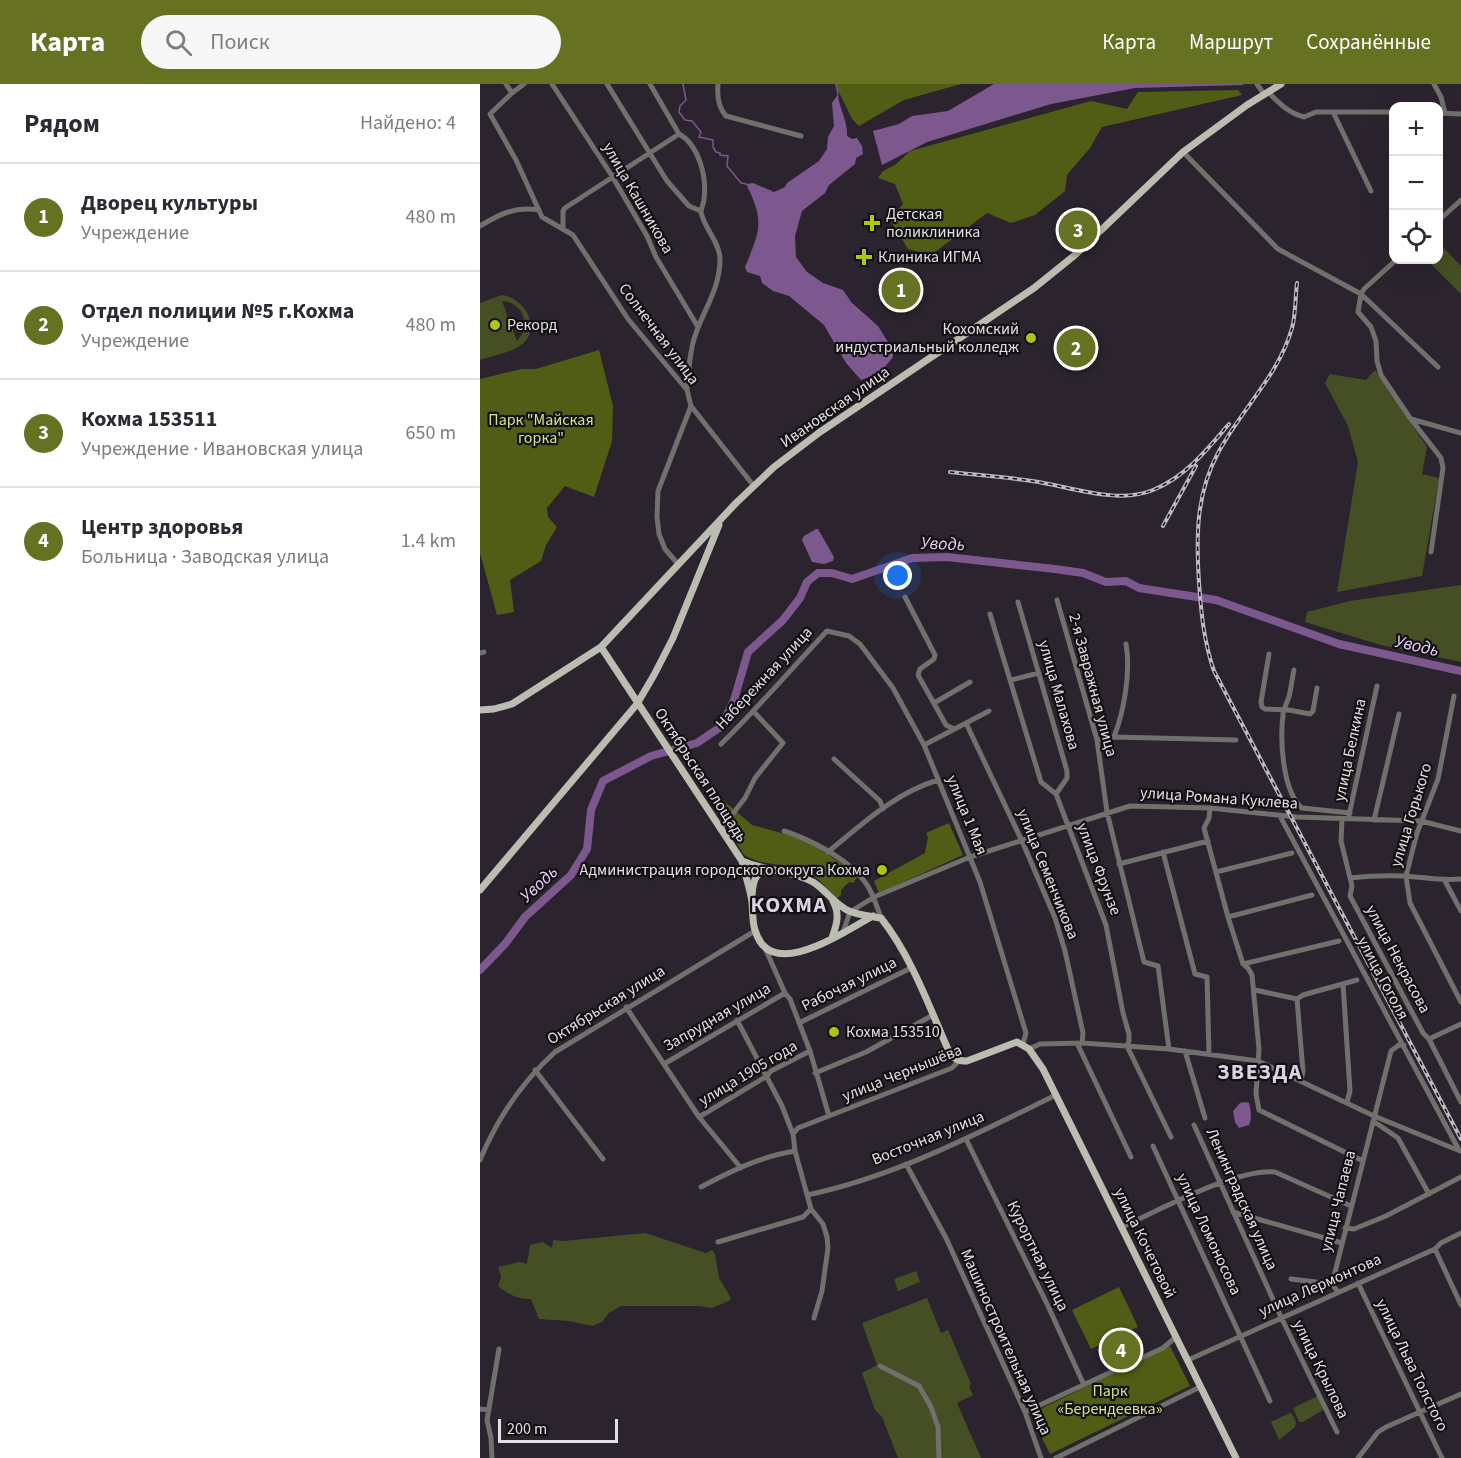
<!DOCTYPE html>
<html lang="ru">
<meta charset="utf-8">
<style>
:root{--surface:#fff;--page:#f7f7f7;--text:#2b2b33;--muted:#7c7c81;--line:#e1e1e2;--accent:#667121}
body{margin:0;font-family:"Source Sans 3",sans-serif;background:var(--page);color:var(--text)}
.controls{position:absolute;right:18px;top:18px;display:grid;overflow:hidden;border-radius:12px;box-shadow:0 6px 24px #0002}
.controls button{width:54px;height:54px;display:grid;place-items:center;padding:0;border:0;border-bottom:2px solid var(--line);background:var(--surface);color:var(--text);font:30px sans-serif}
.scale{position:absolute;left:18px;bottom:15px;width:120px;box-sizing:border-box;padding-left:6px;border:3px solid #e3dfe5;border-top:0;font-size:16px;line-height:21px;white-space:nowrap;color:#e3dfe5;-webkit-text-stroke:4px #120f13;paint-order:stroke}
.you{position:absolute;left:418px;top:492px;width:21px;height:21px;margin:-15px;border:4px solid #fff;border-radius:50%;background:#1a73e8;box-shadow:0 0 0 9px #1a73e833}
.badge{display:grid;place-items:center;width:39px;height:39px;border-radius:50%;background:var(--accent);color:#fff;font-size:20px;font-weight:700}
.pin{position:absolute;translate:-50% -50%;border:3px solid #fff;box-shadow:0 2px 6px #0006}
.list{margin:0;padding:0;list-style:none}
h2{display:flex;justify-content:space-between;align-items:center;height:78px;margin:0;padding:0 24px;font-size:26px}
h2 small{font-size:20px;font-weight:400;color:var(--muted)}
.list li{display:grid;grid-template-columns:39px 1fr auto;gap:18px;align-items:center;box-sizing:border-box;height:108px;padding:0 24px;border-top:2px solid var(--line)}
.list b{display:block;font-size:22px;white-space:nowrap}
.list p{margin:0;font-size:20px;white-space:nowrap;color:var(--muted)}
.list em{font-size:20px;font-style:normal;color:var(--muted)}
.icon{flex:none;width:33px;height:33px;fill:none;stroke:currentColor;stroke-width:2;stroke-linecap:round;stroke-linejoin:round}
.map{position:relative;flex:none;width:981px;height:1374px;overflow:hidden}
header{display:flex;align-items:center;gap:36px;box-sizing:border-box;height:84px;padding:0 30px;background:var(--accent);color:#fff}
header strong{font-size:28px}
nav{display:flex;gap:33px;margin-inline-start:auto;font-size:21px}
.search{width:420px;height:54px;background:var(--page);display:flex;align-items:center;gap:15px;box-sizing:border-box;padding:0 21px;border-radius:33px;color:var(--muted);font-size:22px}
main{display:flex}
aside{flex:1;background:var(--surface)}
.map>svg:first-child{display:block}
.green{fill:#464e23;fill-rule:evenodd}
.forest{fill:#515c15}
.water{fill:#7c588f}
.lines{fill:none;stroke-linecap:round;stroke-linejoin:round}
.stream{stroke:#7c588f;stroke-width:1.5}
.river{stroke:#7c588f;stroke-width:8}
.minor{stroke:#70716c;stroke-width:5}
.major{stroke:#babdb0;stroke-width:7}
.rail-casing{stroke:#beb9c0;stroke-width:4}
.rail{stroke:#120f13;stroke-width:1.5;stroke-dasharray:4.5;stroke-linecap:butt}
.poi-dot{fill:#aec60b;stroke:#120f13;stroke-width:2}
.labels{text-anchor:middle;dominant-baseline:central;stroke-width:4.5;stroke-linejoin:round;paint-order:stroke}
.street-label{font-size:16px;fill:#e3dfe5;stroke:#120f13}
.poi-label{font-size:16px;fill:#e3dfe5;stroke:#120f13;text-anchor:start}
.park-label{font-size:16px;fill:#d2e585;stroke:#120f13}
.water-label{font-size:18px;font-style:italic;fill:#ecccfd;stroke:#120f13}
.district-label{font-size:22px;font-weight:bold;letter-spacing:1.5px;fill:#dbd3e0;stroke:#120f13}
</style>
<header>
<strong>Карта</strong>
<div class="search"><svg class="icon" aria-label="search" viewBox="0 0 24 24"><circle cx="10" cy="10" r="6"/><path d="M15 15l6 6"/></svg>Поиск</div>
<nav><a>Карта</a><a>Маршрут</a><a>Сохранённые</a></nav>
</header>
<main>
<aside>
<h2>Рядом<small>Найдено: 4</small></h2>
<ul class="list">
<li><span class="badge">1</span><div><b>Дворец культуры</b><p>Учреждение</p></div><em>480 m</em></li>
<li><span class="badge">2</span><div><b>Отдел полиции №5 г.Кохма</b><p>Учреждение</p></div><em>480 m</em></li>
<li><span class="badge">3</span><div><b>Кохма 153511</b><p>Учреждение · Ивановская улица</p></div><em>650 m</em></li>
<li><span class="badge">4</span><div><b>Центр здоровья</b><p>Больница · Заводская улица</p></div><em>1.4 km</em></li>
</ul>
</aside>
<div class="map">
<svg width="981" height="1374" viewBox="0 0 981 1374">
<rect width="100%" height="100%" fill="#2b242e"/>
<!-- green -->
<path class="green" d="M 964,164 L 981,182 L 981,210 L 949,178 L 952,176 L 958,176 L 959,169 Z
M 22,211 C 45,214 63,245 41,261 C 30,269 12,272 0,276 L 0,219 ZM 22,217 C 44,218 51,242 37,257 Z
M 895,286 L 947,363 L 942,390 L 959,394 L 942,492 L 857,508 L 878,378 L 868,342 L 845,299 L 850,290 L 886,296 Z
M 981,501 L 981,578 L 901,561 L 825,538 L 827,528 L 870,517 Z
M 165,1149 L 226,1169 L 232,1166 L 235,1170 L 239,1194 L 251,1214 L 249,1217 L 232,1224 L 219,1222 L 141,1222 L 129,1229 L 122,1238 L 112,1242 L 89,1237 L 59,1235 L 51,1215 C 38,1216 28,1210 18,1202 L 21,1193 L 18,1183 L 40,1178 L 47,1180 L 50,1161 L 63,1158 L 72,1164 L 73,1156 L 84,1157 Z
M 436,1187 L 440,1198 L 418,1207 L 414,1195 Z
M 447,1214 L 461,1249 L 468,1246 L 491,1300 L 489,1302 L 493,1311 L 477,1319 L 501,1374 L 418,1374 L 402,1333 L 395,1326 L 382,1289 L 397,1281 L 382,1239 Z
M 838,1312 L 843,1326 L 823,1338 L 819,1338 L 813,1324 Z
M 810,1329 L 812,1330 L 816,1338 L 815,1343 L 799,1356 L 791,1338 Z"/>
<!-- forest -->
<path class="forest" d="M 355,0 L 481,0 L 424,16 L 379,42 L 372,35 Z
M 758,6 L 762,11 L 622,43 L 610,64 L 587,91 L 585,107 L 555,131 L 531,139 L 507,129 L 451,171 L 428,165 L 410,136 L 423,120 L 415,100 L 398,94 L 403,87 L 415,81 L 430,67 L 611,17 L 647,25 L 658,8 Z
M 119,266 L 133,322 L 132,357 L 114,413 L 85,402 L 67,424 L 68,433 L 77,443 L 66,461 L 61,477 L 30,496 L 34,528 L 17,531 L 0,469 L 0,295 L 41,285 L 56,285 Z
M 230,705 L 272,741 L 326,756 L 367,783 L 377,794 L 373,799 L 369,798 L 361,806 L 361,811 L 356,815 C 349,807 341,797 333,791 C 316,778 285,784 264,771 L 225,708 Z
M 469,739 L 483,771 L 399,809 L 394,797 L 445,769 L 448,753 L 446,749 Z
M 639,1203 L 658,1243 L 611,1265 L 592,1226 Z
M 690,1262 L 710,1302 L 570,1370 L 550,1330 Z"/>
<!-- water -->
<path class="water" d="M 514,0 L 763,0 L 763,1 L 655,4 L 571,20 L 447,58 L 402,81 L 393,47 L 419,40 L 432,32 L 468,27 Z
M 358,10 C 359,25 368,36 367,52 L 372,55 L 377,54 L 382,62 L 383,70 L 376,74 L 375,80 L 349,101 L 345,109 L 322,127 L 315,152 L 316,173 L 327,188 L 343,199 L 363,206 L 372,219 L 398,242 L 413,266 L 413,273 L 400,289 L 381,296 L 366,279 L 344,241 L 309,212 L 293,207 L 282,199 L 280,192 L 267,188 L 265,183 C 280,147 285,137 266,100 L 273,99 L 294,108 L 305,103 L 307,99 L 339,77 L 347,65 L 348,53 L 354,42 L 352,19 Z
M 336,445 L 338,445 L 354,473 L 353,477 L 344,480 L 332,478 L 322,456 L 324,452 Z
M 765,1018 L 769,1019 C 771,1027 772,1034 769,1041 L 759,1044 L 755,1038 L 753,1027 L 760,1019 Z"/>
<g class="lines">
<!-- stream -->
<path class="stream" d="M 203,0 L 206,16 L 200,22 L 199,28 L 205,36 L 212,37 L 221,48 L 219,53 L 233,56 L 233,63 L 236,68 L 240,69 L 240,71 L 248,72 L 247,82 L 261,99 L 266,100
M 356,0 L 358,10"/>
<!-- river -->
<path class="river" d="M 0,886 L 25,860 L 45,833 L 91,791 L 107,765 L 111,726 L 123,697 L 171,672 L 217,659 L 242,642 L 254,616 L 268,568 L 303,536 L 320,514 L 327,498 L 338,489 L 352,489 L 372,495 L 432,474 L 467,473 L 575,485 L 603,489 L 626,498 L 646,497 L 659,504 L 736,516 L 859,560 L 981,587"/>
<!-- minor -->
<path class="minor" d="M 26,0 L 32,9 L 10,30 L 36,76 L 62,133 L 93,151 L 148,235 L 207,306 L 211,322 L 273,401
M 72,0 L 132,92 L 167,152 L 176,173 L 218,243
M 127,0 L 187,97 L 209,122 L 221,127
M 170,0 L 199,50 C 219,61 227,93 224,115 C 224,119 221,124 221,128 C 224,144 239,157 240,174 C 240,206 224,224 215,252 C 209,268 209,289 207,306
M 238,0 C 237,11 238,23 246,32 L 321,52
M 777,0 L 784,10
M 954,0 L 961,13 L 965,29
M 788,8 C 799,19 808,29 824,33 L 836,28 L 914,28
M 32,9 L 44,0
M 853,28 L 891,107
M 958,29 L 981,30
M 703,68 L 798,165 L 881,210 L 958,283
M 958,137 L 981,116
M 0,142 C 20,130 35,122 59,126
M 83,145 L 83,127 L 85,124 L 199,50
M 916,176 L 884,205 L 881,210 L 878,228 L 891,243 L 896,257 L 897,277 L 901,291 L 930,334 L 961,374 L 963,384 L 951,468
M 931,335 L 981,349
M 198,480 L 185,465 L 179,450 L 177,433 L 178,407 L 211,322
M 425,513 L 455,571 L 454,575 L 440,585 L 438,591 L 466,641 L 474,645
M 577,516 L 617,656 L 627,728 L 664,878 L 678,882 L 689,965
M 538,518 L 587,687 L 587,694 L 576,710
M 510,530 L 561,698 L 576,710 L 626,841 L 643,929 L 649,950 L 649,957 L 647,962 L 691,1053
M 0,569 L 4,568
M 789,570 L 781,618 L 782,623 L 785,625 L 809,626 L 830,630 L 833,627 L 837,604
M 814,586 C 812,595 811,605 809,613 C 807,619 803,625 803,631 C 800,655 802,707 822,724 L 870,729
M 531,596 L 559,589
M 974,612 L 958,695 L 937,749 L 926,792 L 930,819 L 981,918
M 454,619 L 490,598
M 486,639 L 542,757 L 575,834 L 585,867 L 603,949 L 602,959
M 634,653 L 756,656
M 617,656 L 634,653 C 644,627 651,588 646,560
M 241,660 C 278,624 311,585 347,547 L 369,552 L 380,560 L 413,604 L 444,661 L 500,798 L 546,949 L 543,960
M 444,661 L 509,627
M 354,675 L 400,717 L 403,725
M 730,724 L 729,734 L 724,744 L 748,833 L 763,880 L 768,884 L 772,891 L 779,965 L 776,1010 L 779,1026 L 883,1077
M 869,731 L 897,602
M 800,732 L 979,1066
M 862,736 L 861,757 L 872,802 L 870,812 L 943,949 L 949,955 L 981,1018
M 894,736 L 919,630
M 240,746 L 265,714 L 275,694 L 303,659 L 274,628
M 304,747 C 329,755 362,772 380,792 C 391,803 396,820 401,834
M 348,768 C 382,740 415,709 458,696
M 683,768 L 715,890 L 727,893 L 729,970
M 639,780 L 728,757
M 736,788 L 812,769
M 870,794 C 888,792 905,791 923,792 C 945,793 958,797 981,795
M 965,797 L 981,827
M 748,833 L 832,811
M 363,848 L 370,828 L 394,813 L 490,773 L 650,722 L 730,724 L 817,733 L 941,737 L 981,747
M 285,864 L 305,909 L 310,915 L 330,967 L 349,1032
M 763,880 L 859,857
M 863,900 L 870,1007 L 867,1018
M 775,906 L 817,915 L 823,911 L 877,896
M 817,915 L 823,987 L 821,996
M 146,923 L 219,1033 L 261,1084
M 257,936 L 302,1022 L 313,1050 L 315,1067 L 331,1125 L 343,1140 L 347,1153 L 348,1164 L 342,1207 L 334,1234
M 319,939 L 431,884
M 949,955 L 981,940
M 597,959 L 651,1073
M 549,965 L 560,960 L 602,959 L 689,965 L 778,977 L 894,1032 L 980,1067
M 705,967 L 725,1034
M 184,980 L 305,909
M 55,986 L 123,1075
M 335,989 L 386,968 L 453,931
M 219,1033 L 287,992 L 291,987 L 330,967
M 893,1037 L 918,1054 L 949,1110
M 714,1041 L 801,1233 L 857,1348
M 313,1050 L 318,1044 L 472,984 L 479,977
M 486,1055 L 568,1222 L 604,1301
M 673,1062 L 790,1317
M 0,1076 C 17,1035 42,998 75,968 L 275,847
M 426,1080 L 466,1154 L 545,1328 L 561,1374
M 221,1103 C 251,1087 282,1072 315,1067
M 327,1111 C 414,1093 496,1050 576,1011
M 753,1128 L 862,1159
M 642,1143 C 682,1125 754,1085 795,1088 L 871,1122
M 865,1144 L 874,1145 L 906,1132 L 981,1093
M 238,1158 L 323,1133 L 331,1125
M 955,1165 L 981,1221
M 811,1195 L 852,1200
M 878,1199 L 962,1374
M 858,1208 L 852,1200 L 911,967 L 919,961 L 924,961
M 708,1276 L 955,1165 L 961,1159 L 981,1149
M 400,1282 L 439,1302 L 451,1323 L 458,1343 L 459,1374
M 0,1325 L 9,1326
M 545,1328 L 683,1264 L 696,1253
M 12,1374 L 11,1354 L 7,1336 L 19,1265
M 576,1374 L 720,1303
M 878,1374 L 898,1348 L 906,1343 L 981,1310"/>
<!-- major -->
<path class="major" d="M 121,563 L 262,777 C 265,791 270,804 272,818 C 273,827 272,837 275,846 C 290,900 365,847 393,832
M 0,626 L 14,625 L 32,620 L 121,563 L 256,419 L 294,383 L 340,348 L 554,204 L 595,171 L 703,68 L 767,21 L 801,0
M 262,777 C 284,787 311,786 333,798 C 346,806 355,821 369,827 C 378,831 391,832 401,834 C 432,873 450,925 470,970 C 476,976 479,977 487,977 L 537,958 L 549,965 L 563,985 L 756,1374
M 0,806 L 157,620 L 174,591 L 193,554 L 239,441
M 272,811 C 273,799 274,790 286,787
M 352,854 C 357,840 360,830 353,817"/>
<defs>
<path id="rail" d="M 817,199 C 815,214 816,230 812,244 C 799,291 760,327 738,369 C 716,410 716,453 719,498 C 721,529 724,558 734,587 L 981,1055
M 470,388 C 497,391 525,393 552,397 C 588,402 638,421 673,406 C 705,393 727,366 749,340
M 683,442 L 716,382"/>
</defs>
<!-- rail casing -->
<use href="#rail" class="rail-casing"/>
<!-- rail -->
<use href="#rail" class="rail"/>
</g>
<!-- markers -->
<g class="poi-dot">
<path d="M389 130h6v6h6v6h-6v6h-6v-6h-6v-6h6z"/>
<path d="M381 164h6v6h6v6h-6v6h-6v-6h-6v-6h6z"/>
<circle cx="15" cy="241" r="6"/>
<circle cx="551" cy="254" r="6"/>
<circle cx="402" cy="786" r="6"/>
<circle cx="354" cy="948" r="6"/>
</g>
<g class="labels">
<!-- street labels -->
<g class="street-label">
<text transform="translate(158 114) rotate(60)">улица Кашникова</text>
<text transform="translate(179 250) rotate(53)">Солнечная улица</text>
<text transform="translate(355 323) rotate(-35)">Ивановская улица</text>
<text transform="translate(284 594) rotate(-47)">Набережная улица</text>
<text transform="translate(613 601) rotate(75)">2-я Завражная улица</text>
<text transform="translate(579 611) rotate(74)">улица Малахова</text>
<text transform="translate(870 666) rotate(-78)">улица Белкина</text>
<text transform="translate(221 691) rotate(57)">Октябрьская площадь</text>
<text transform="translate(739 714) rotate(4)">улица Романа Куклева</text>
<text transform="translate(487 731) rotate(68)">улица 1 Мая</text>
<text transform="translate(931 731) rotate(-73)">улица Горького</text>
<text transform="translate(619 785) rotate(69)">улица Фрунзе</text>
<text transform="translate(568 790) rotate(68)">улица Семенчикова</text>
<text transform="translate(918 875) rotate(62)">улица Некрасова</text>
<text transform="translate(903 894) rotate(62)">улица Гоголя</text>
<text transform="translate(369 900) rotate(-26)">Рабочая улица</text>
<text transform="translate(126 921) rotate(-32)">Октябрьская улица</text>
<text transform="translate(237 933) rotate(-30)">Запрудная улица</text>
<text transform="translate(268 989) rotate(-31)">улица 1905 года</text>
<text transform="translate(422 989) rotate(-22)">улица Чернышёва</text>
<text transform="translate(448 1054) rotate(-22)">Восточная улица</text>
<text transform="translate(762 1115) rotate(66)">Ленинградская улица</text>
<text transform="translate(858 1117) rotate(-76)">улица Чапаева</text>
<text transform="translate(729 1150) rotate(65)">улица Ломоносова</text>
<text transform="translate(665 1159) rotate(64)">улица Кочетовой</text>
<text transform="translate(558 1172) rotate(64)">Курортная улица</text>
<text transform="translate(840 1201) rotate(-24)">улица Лермонтова</text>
<text transform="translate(526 1258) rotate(66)">Машиностроительная улица</text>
<text transform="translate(932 1281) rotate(64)">улица Льва Толстого</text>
<text transform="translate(841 1285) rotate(64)">улица Крылова</text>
</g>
<!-- poi labels -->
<g class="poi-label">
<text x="406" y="130">Детская<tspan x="406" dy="18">поликлиника</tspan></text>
<text x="398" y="173">Клиника ИГМА</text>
<text x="27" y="241">Рекорд</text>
<text x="539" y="245" text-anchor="end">Кохомский<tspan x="539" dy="18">индустриальный колледж</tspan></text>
<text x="390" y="786" text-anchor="end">Администрация городского округа Кохма</text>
<text x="366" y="948">Кохма 153510</text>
</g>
<!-- park labels -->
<g class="park-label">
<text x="61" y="336">Парк "Майская<tspan x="61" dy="18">горка"</tspan></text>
<text x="630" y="1307">Парк<tspan x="630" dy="18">«Берендеевка»</tspan></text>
</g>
<!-- water labels -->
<g class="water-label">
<text transform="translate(463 460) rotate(2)">Уводь</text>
<text transform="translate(937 562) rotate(13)">Уводь</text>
<text transform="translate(59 800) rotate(-43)">Уводь</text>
</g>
<!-- district labels -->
<g class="district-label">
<text x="309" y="821">КОХМА</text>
<text x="780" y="988">ЗВЕЗДА</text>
</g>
</g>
</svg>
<div class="controls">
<button>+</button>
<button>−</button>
<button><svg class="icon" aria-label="locate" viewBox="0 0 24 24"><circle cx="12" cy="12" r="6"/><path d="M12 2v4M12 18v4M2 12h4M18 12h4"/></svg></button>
</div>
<div class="scale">200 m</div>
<div class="you"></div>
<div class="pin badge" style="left:421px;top:206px">1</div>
<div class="pin badge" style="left:596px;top:264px">2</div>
<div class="pin badge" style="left:598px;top:146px">3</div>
<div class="pin badge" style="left:641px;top:1266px">4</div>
</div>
</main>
